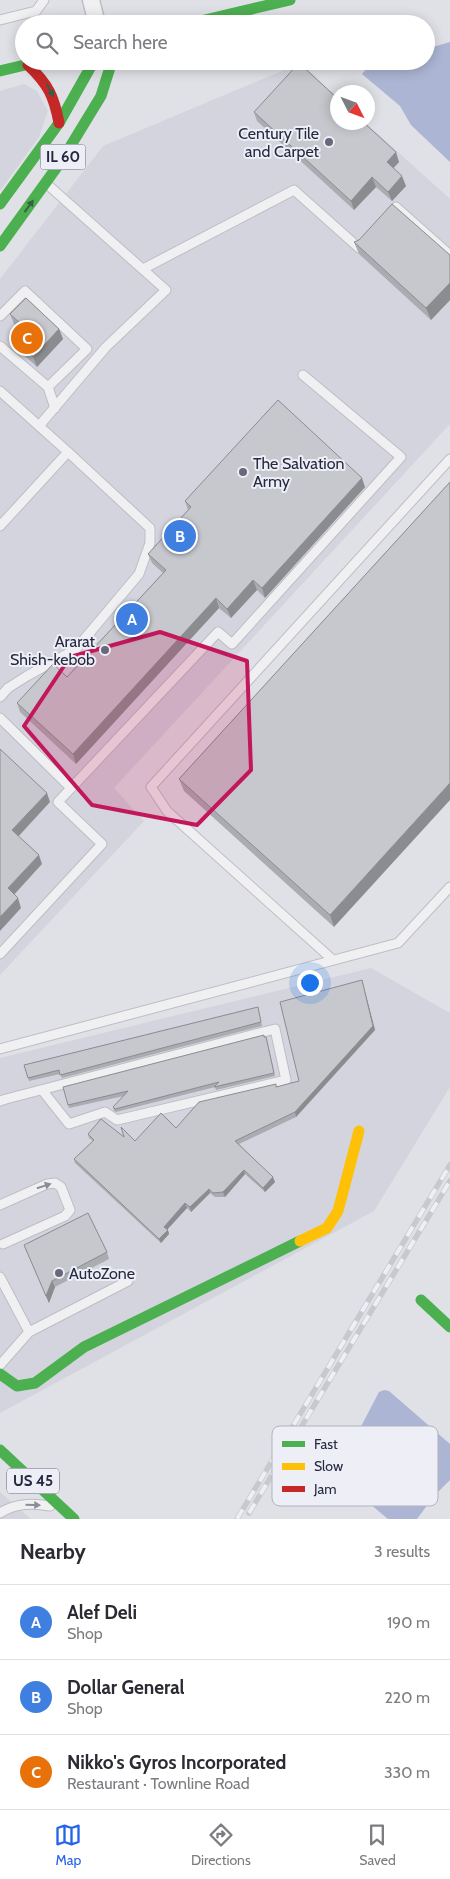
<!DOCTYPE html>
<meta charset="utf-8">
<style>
:root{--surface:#fff;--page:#f7f7f7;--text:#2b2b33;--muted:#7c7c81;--line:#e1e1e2;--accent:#2563eb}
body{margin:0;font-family:Cabin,sans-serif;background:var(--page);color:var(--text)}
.compass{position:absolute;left:330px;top:85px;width:45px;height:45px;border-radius:50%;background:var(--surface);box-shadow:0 2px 12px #0003;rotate:132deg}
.you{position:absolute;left:309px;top:982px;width:18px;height:18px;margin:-12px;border:4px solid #fff;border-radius:50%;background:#1a73e8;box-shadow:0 0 0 8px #1a73e833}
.badge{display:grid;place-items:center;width:32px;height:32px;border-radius:50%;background:var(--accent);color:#fff;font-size:16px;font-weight:700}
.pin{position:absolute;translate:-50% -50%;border:2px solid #fff;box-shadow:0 1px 5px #0006}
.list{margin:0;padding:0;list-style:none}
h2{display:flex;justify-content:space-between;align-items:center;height:65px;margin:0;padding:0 20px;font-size:21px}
h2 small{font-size:16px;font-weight:400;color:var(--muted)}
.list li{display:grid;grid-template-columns:32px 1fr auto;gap:15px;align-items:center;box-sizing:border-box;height:75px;padding:0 20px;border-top:1px solid var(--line)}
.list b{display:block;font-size:19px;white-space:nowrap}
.list p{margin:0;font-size:16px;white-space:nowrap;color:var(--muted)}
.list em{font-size:16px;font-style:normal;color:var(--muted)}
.icon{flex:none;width:28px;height:28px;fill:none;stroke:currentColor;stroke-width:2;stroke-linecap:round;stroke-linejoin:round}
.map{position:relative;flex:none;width:450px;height:1519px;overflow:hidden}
.search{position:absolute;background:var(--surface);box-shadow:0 2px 12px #0003;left:15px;right:15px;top:15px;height:55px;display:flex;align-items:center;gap:12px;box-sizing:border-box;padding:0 18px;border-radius:28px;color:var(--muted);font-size:19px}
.sheet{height:290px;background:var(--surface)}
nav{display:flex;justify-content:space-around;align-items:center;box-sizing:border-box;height:70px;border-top:1px solid var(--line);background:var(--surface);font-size:14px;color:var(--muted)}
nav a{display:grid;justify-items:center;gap:2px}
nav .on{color:var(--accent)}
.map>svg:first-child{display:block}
.built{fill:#d3d4de}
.water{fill:#acb5d3}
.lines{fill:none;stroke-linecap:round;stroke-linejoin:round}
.lane-casing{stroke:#bdbec4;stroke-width:11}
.street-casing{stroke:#bdbec4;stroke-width:19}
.lane{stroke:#f0f0f2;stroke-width:9}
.street{stroke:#f0f0f2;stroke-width:16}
.fast{stroke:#4caf50;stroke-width:11}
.slow{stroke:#ffc107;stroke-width:11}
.jam{stroke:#c62828;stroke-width:11}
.rail-casing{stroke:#c9c9cd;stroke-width:5.5}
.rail{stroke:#edeef6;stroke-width:4;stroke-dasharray:11;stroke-linecap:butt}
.wall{fill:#abacb1}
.shaded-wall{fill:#8b8c90}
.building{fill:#c7c8ce;stroke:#8b8c90}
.oneway{fill:#355f46}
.oneway2{fill:#8b8c99}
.marked{fill:#c2185b;fill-opacity:0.2;stroke:#c2185b;stroke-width:4;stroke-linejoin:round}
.poi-dot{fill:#67697a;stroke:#edeef6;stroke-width:2}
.labels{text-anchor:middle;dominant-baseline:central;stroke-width:4;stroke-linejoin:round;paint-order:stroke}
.shield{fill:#edeef6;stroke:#626477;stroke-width:1}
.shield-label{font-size:15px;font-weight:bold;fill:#262940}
.poi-label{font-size:16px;fill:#262940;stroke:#edeef6;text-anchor:end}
.key{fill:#edeef6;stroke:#b1b3bf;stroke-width:1}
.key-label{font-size:14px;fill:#262940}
</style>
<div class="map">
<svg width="450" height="1519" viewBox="0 0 450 1519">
<rect width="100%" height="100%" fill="#e0e1e6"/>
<!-- built -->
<path class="built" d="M 301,63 L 337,97 L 338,122 L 366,123 L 450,199 L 450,424 L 114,788 L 144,821 L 0,975 L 0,279 L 103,146 Z
M 24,84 L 37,91 L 48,111 L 39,137 L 0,191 L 0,91 Z
M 371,968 L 450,1013 L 450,1087 L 374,1211 L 0,1413 L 0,1058 Z
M 0,1492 L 31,1519 L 0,1519 Z"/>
<!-- water -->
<path class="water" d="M 450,42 L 450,162 L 411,125 L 400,106 L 362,74 C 374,58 408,61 426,61 L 426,49 Z
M 384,1390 L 389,1391 L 450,1444 L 450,1480 L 434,1496 L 417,1519 L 388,1519 L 345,1483 L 340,1472 L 343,1461 L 379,1392 Z"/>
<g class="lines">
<defs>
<path id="lane" d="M 0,20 L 36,11 L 44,0
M 389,215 L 396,207 L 450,255
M 143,269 L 294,190 L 359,248 L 363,243
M 0,316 L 25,291 L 87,349 L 48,387 L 0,346
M 48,387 L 55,408
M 0,391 L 68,452 L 0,526
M 39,426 L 106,347 L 166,290 L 48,185
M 0,697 L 8,688 L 27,676 L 76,649 L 139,574 L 150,543 L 150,528 L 68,452
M 0,718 L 71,788
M 0,954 L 102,844 L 58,802 L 218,632 L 232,644 L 401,457 L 303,375
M 333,960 L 167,811 L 151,787 L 450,459
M 0,1049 L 398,943 L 450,887
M 0,1101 L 6,1099 L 275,1029 L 286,1080 L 117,1120 L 105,1112 L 69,1124 L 42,1090
M 0,1205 L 47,1184 L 55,1183 L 61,1187 L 70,1210 L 65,1216 L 3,1244
M 0,1277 L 29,1332 L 0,1365
M 29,1332 L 128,1281
M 0,1513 C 16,1503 32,1503 50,1506"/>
<path id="street" d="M 91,0 L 97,24"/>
</defs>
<!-- lane casing -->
<use href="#lane" class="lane-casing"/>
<!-- street casing -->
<use href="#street" class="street-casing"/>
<!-- lane -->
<use href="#lane" class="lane"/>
<!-- street -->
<use href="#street" class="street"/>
<!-- fast -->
<path class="fast" d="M 188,24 L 290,0
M 0,71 L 42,61
M 0,204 L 59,123 L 94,61
M 0,246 L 62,160 L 101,96 L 112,61
M 421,1300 L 450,1327
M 0,1374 L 17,1386 L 35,1383 L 84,1347 L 300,1241
M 0,1450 L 74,1519"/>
<!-- slow -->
<path class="slow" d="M 300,1241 L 327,1228 L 338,1211 L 359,1131"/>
<!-- jam -->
<path class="jam" d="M 28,65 C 48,84 54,96 59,123"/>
<defs>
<path id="rail" d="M 249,1513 L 450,1181
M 237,1519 L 450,1165"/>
</defs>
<!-- rail casing -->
<use href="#rail" class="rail-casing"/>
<!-- rail -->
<use href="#rail" class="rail"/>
</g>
<!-- wall -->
<path class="wall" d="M 254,112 L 399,162 L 393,168 L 406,186 L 392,201 L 376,187 L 354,210 L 257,121 Z
M 354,242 L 450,255 L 450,300 L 431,320 L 359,254 Z
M 10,314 L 59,329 L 63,339 L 37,367 L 25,356 L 22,347 L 30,338 L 14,324 Z
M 450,482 L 334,927 L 184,791 L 179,779 Z
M 365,487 L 265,598 L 257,590 L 231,618 L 219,608 L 76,764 L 20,712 L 17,703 L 67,677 L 163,573 L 152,563 L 148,554 L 188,510 L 185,501 Z
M 362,980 L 375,1030 L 296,1117 L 239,1144 L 275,1182 L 265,1192 L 245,1174 L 225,1197 L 215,1197 L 210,1193 L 191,1212 L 187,1208 L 167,1229 L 169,1234 L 161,1243 L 75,1163 L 74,1159 L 93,1141 L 89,1138 L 88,1134 L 124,1137 L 135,1141 L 176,1128 L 277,1087 L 299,1081 Z
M 258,1007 L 262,1026 L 62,1078 L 60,1074 L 29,1081 L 24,1065 Z
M 264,1037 L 267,1040 L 275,1076 L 216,1090 L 215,1087 L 116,1112 L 114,1111 L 113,1107 L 124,1096 L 69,1108 L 68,1105 Z
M 24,1245 L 107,1252 L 109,1259 L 55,1287 L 49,1303 Z"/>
<!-- shaded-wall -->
<path class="shaded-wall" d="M 396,152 L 399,162 L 390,172 L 387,162 Z
M 402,176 L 406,186 L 392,201 L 388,192 Z
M 372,177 L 376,187 L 354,210 L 351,201 Z
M 450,283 L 450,300 L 431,320 L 426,308 Z
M 59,329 L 63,339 L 37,367 L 33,357 Z
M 362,478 L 365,487 L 265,598 L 262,588 Z
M 253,580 L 257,590 L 231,618 L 227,609 Z
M 216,598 L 219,608 L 76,764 L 73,754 Z
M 450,783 L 450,800 L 334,927 L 330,915 Z
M 47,793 L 50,802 L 16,839 L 12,830 Z
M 39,855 L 42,864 L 11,898 L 8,888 Z
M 18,898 L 21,908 L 0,931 L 0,917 Z
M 362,980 L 375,1030 L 296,1117 L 295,1112 Z
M 244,1170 L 245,1174 L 225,1197 L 223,1192 Z
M 273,1177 L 275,1182 L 265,1192 L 263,1188 Z
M 209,1189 L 210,1193 L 191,1212 L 190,1207 Z
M 185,1203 L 187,1208 L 166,1231 L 164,1227 Z
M 168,1230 L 169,1234 L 161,1243 L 159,1239 Z
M 52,1281 L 55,1287 L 49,1303 L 46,1296 Z"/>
<!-- building -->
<path class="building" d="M 299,63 L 338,99 L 338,122 L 363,122 L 396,152 L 387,162 L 402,176 L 388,192 L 372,177 L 351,201 L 254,112 Z
M 392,204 L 450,255 L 450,283 L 426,308 L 354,242 L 359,240 Z
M 26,298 L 59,329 L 33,357 L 22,347 L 33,335 L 10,314 Z
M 278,400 L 362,478 L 262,588 L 253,580 L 227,609 L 216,598 L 73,754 L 17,703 L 53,664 L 67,677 L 166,570 L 148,554 L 191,507 L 185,501 Z
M 450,482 L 450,783 L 330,915 L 179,779 Z
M 0,749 L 47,793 L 12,830 L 39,855 L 8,888 L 18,898 L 0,917 Z
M 362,980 L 373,1026 L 295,1112 L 235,1141 L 273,1177 L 263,1188 L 244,1170 L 223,1192 L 213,1193 L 209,1189 L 190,1207 L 185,1203 L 164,1227 L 168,1230 L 159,1239 L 74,1159 L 94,1140 L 88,1134 L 101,1119 L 124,1137 L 121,1127 L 135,1141 L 161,1113 L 176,1128 L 199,1102 L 276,1084 L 276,1087 L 299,1081 L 280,1002 Z
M 258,1007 L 261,1022 L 60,1075 L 59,1070 L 28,1078 L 24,1065 Z
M 264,1035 L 264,1037 L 266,1037 L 274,1073 L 214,1087 L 219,1082 L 115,1109 L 113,1107 L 128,1091 L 68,1105 L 63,1087 Z
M 88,1213 L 107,1252 L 52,1281 L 46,1296 L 24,1245 Z"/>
<!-- one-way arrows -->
<defs><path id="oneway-solid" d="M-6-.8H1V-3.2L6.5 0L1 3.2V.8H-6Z" transform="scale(1.25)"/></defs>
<g class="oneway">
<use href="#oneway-solid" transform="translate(50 90) rotate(62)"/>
<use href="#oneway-solid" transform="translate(29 206) rotate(-54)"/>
</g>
<g class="oneway2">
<use href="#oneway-solid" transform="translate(44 1186) rotate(-18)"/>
<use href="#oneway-solid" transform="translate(33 1505) rotate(1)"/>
</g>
<!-- marked area -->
<path class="marked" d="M 160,632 L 247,661 L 251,770 L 197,825 L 92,805 L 24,726 L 70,657 Z"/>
<!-- markers -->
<g class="poi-dot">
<circle cx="329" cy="142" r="5"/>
<circle cx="243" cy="472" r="5"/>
<circle cx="105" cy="650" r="5"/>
<circle cx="59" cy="1273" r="5"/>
</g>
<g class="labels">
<!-- shield labels -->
<g class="shield">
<rect x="40.5" y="144.5" width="45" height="25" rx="4"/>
<rect x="7" y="1468.5" width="52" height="25" rx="4"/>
</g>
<g class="shield-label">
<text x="63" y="157">IL 60</text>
<text x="33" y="1481">US 45</text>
</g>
<!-- poi labels -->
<g class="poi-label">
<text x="319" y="133">Century Tile<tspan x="319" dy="18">and Carpet</tspan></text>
<text x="253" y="463" text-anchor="start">The Salvation<tspan x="253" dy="18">Army</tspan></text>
<text x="95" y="641">Ararat<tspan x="95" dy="18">Shish-kebob</tspan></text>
<text x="69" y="1273" text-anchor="start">AutoZone</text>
</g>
</g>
<!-- legend -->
<rect x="272" y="1426" width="166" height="80" rx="8" class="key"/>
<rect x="282" y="1441" width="23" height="6" fill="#4caf50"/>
<rect x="282" y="1463" width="23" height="7" fill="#ffc107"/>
<rect x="282" y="1486" width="23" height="6" fill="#c62828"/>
<g class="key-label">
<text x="314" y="1449">Fast</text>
<text x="314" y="1471">Slow</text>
<text x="314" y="1494">Jam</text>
</g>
</svg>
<svg class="compass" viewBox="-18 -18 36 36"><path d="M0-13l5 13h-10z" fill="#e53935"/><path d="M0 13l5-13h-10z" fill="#7c7c81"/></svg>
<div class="you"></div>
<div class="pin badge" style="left:132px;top:619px;background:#3f7fe0">A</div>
<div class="pin badge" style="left:180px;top:536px;background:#3f7fe0">B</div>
<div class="pin badge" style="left:27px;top:338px;background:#e8710a">C</div>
<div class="search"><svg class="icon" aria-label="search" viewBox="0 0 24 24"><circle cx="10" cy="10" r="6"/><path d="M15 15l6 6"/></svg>Search here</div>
</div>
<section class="sheet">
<h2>Nearby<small>3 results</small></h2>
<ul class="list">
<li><span class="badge" style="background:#3f7fe0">A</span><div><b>Alef Deli</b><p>Shop</p></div><em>190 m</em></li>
<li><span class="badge" style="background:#3f7fe0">B</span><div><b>Dollar General</b><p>Shop</p></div><em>220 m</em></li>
<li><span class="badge" style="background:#e8710a">C</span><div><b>Nikko's Gyros Incorporated</b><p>Restaurant · Townline Road</p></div><em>330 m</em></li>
</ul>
</section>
<nav>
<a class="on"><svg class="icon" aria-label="map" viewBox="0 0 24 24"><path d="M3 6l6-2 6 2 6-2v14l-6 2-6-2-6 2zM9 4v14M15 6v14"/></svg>Map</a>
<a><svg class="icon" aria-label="directions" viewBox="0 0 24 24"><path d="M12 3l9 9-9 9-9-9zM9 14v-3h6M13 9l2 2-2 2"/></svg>Directions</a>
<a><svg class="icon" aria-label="saved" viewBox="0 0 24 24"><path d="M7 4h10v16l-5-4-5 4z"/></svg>Saved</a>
</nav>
